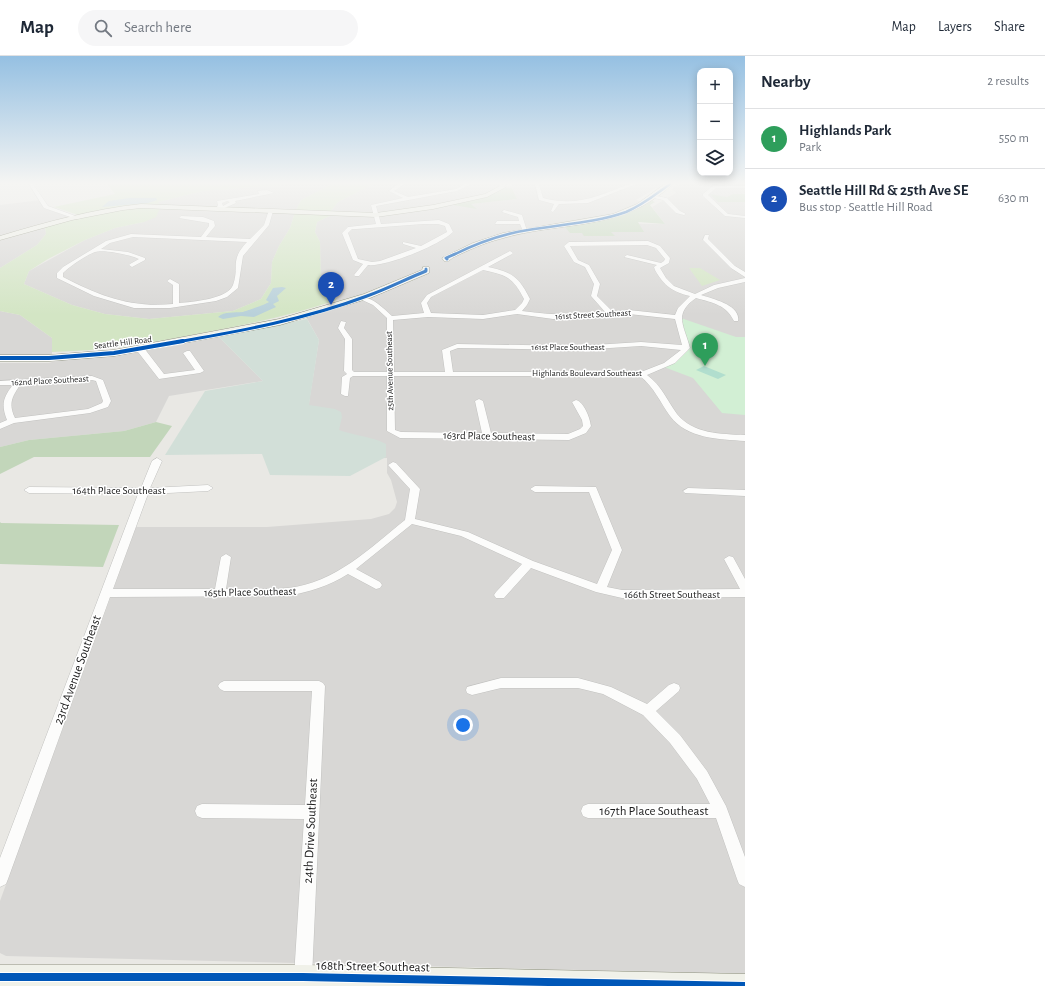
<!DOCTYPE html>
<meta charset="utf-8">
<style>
:root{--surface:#fff;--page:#f6f6f7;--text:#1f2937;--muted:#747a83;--line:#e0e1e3;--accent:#b45309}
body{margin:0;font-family:"Alegreya Sans",sans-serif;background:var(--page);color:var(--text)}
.controls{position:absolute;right:12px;top:12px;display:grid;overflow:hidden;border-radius:8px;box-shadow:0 2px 10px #0003}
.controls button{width:36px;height:36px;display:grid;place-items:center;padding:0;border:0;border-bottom:1px solid var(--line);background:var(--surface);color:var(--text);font:20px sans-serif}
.you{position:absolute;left:463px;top:669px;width:14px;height:14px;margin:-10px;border:3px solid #fff;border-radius:50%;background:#1a73e8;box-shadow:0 0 0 6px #1a73e833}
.badge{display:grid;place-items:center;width:26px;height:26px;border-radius:50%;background:var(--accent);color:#fff;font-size:13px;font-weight:700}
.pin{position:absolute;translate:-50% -33px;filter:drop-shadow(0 1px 2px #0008)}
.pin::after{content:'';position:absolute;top:21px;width:14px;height:12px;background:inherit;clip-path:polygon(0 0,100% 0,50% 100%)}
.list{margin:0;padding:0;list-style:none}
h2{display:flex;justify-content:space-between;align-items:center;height:52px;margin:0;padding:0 16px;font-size:17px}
h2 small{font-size:13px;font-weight:400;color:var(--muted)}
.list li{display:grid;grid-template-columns:26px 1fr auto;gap:12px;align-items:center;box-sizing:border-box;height:60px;padding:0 16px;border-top:1px solid var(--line)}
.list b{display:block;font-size:15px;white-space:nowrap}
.list p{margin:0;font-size:13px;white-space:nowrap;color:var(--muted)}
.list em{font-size:13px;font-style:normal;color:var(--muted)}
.icon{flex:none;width:22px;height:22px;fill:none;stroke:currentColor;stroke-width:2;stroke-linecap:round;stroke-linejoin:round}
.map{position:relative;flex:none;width:745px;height:930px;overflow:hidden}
header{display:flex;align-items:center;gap:24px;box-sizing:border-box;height:56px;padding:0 20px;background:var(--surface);border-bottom:1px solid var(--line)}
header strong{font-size:19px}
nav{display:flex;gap:22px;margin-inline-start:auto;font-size:14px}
.search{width:280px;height:36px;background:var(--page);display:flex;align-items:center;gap:10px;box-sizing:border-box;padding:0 14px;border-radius:22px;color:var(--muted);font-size:15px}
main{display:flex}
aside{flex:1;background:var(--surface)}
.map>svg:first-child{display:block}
.residential{fill:#d8d7d5}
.grass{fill:#d3e5c4}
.forest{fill:#c2d6ba}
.wetland{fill:#d2dfd8}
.park{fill:#d2efd4}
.pitch{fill:#b1dece}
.water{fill:#b9d1da}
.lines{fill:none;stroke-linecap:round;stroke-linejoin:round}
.street-casing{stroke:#c2c2c0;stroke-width:1}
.secondary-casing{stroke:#8e917e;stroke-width:1}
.street{fill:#fcfcfb;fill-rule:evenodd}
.secondary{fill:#f0f1e9;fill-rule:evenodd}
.cycleway-far3-casing{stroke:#fff;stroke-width:3.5}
.cycleway-far2-casing{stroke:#fff;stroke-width:4.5}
.cycleway-far1-casing{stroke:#fff;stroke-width:6}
.cycleway-casing{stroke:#fff;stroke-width:10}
.cycleway-far3{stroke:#0057b8;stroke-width:2.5}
.cycleway-far2{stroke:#0057b8;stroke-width:3}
.cycleway-far1{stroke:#0057b8;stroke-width:4}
.cycleway{stroke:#0057b8;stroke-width:8}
.labels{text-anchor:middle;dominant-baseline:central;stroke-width:3;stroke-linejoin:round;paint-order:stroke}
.far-street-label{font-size:9px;fill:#1b1b1b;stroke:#fff}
.street-label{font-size:11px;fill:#1b1b1b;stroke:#fff}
.near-street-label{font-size:13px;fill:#1b1b1b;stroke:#fff}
</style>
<header>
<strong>Map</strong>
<div class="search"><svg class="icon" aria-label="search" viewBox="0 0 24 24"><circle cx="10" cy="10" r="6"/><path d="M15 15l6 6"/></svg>Search here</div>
<nav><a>Map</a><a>Layers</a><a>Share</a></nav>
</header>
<main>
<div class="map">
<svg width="745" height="930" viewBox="0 0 745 930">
<rect width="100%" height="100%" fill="#e9e8e4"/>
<!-- residential -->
<path class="residential" d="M 295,128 L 332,128 L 301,144 L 295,156 L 290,172 L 279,190 L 272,206 L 271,227 L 261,243 L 233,255 L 149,263 L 105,258 L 72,249 L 24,228 L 29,215 L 85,184 L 115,172 L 144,166 L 157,146 L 203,135 Z
M 373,128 L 502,128 L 503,131 L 470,148 L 517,143 L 511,128 L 663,128 L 636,144 L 642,146 L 630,154 L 580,167 L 665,168 L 652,151 L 676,137 L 672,133 L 680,128 L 745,128 L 745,918 L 6,900 L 0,897 L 0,845 L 136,471 L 267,471 L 371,463 L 389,458 L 395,452 L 397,446 L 391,424 L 387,417 L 387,402 L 303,404 L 304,378 L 319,284 L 305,259 L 341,248 L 321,228 L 320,186 L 315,176 L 317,166 L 336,157 L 331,155 L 338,146 Z
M 41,144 L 46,151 L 75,161 L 0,182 L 0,149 Z
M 45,171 L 46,178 L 37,189 L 0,212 L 0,184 Z
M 0,255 L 20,259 L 52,282 L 52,299 L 0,299 Z
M 218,280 L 263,325 L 169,340 L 156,366 L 124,375 L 29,384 L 0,391 L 0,307 L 49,307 L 70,300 L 197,285 Z"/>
<!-- grass -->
<path class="grass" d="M 107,128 L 295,128 L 203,135 L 158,146 L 161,150 L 156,161 L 144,166 L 115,172 L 85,184 L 48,203 L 29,215 L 24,228 L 72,249 L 105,258 L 149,263 L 233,255 L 261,243 L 271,227 L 272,206 L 279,190 L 290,172 L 295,156 L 301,144 L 332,128 L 373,128 L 338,146 L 331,155 L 336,157 L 317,166 L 315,176 L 320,186 L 321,228 L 337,244 C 289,260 241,270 191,279 C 145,288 99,295 52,296 L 52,282 L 20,259 L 0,255 L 0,212 L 37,189 L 46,178 L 45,171 L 81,160 L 54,151 L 115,138 Z
M 689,212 L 700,212 L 720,224 L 702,230 Z"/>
<!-- forest -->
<path class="forest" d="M 503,131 L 512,132 L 517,143 L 471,148 L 477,153 L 447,148 L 477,142 Z
M 710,138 L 727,141 L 733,138 L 745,138 L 745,146 L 718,146 Z
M 650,144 L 655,146 L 650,149 L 665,168 L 638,166 L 644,176 L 611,176 L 615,180 L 584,180 L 582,177 L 570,177 L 564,170 C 594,165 625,164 650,144 Z
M 156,366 L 172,370 L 150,401 L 34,401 L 0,418 L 0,391 L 29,384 L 124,375 Z
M 0,466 L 1,467 L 119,469 L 103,511 L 0,508 Z"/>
<!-- wetland -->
<path class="wetland" d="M 307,263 L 319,284 L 309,349 L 335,353 L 341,356 L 342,361 L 339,374 C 355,380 371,380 386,388 L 386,401 L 350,420 L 270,419 L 262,398 L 165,399 L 205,335 L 263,325 L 219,281 Z"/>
<!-- park -->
<path class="park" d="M 678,261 L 736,281 L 745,281 L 745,359 L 722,357 L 693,322 L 664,311 L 686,292 Z"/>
<!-- pitch -->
<path class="pitch" d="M 704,310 L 726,319 L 718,323 L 696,314 Z"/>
<!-- water -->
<path class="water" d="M 129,142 L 156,142 L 157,144 L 148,147 L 102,151 L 109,145 Z
M 282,231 L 286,232 L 277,240 L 279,245 L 273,248 L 276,251 L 254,261 L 241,260 L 223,263 L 218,261 C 225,255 234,257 243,256 C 246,255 267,248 269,246 L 266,244 L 273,232 Z"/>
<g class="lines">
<defs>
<path id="street" d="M 29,128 L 33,128 L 48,150 L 81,162 L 76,163 L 44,152 Z
M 398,128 L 404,128 L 394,135 L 408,141 L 456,133 L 465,128 L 471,128 L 457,135 L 376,150 L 381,168 L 439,164 L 449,168 L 453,176 C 440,189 386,211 368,209 L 359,220 L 355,220 L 354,219 L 363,208 L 353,204 L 342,177 L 348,171 L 376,168 L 371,149 L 403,142 L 389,135 ZM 423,168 L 438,168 L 445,170 L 447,176 L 421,190 L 403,186 L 403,188 L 416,192 L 380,205 L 372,206 L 358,203 L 348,177 L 352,173 L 356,173 Z
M 535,128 L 539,128 L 543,142 C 577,151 598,140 629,128 L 636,128 L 588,147 L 559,148 L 553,156 L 551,155 L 554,148 L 539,144 Z
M 713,130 L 745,130 L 745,132 L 716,132 L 708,139 L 728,158 L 745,160 L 745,162 L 725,160 L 703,140 L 703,138 Z
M 267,134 L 274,137 L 235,145 L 236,147 L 220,154 L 217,151 L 218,149 L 217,145 L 259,138 L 258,135 ZM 227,145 L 230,146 L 223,150 L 222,147 Z
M 651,139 L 667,142 L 680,155 L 686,158 L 684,159 L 676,157 L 663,144 L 649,141 Z
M 269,154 L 273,155 L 269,169 L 243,200 L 238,232 L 227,241 L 216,245 L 170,252 L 134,252 L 94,240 L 57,222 L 57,217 L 63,211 L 106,185 L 131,178 L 201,181 L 209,170 L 209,167 L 179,162 L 181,160 L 203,161 L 214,165 L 215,170 L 206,181 L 250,183 L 264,169 ZM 133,181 L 247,186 C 229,205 240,210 233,229 C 228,243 192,246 179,247 L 179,228 L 170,223 L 167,225 L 173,229 L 173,248 C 130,252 100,240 63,221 L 63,217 C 69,211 86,199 95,196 C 103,193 131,199 139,203 L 130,208 L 129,209 L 132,211 L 145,204 L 145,202 L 128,196 L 101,193 L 110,187 Z
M 504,154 L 522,159 L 527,175 L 523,175 L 520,168 L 495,168 L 497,165 L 519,165 L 518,161 L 502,156 Z
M 705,179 L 709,179 L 708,183 L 735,210 L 745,216 L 745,221 L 731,212 L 703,184 Z
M 648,185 L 660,190 L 670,202 L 669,207 L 660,212 L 666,222 L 674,230 L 695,238 L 714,229 L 745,222 L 745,226 L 718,232 L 701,239 C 713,243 741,249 738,265 L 734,265 C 726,249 714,247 696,242 C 673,258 684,269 690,292 L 675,307 L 647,319 C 661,329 667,344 677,358 C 693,378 721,378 745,379 L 745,385 C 719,383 687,383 670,360 C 660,346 654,331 640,320 L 394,320 L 395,374 L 401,376 L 482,377 L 475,345 L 479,343 L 483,345 L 491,377 L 568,378 L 580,373 L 583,370 L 582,364 L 572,346 L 576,344 C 584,346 590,362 591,370 L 586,377 L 569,384 L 400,382 L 387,375 L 387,320 L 353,320 L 350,322 L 348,340 L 345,340 L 341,338 L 342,321 L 347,318 L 344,315 L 345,283 L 338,272 L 341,265 L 346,266 L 344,272 L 352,283 L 352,314 L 354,316 L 387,316 L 387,262 L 373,249 L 360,243 L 360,241 C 372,240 383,252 392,260 L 424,257 L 421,247 L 427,239 L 510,195 L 513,197 L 512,198 L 488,211 C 512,216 519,221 530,243 L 527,249 L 522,255 C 550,259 578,260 606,257 L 591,240 L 594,228 L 585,211 L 574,206 L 564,190 L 569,186 ZM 647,189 L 656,192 L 665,203 L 664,205 L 661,207 L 627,199 L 624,201 L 657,209 L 654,211 L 655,214 C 664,230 673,236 690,240 L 678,252 L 675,259 L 629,254 L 613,256 L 597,240 L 600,228 L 589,209 L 578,204 L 570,190 ZM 483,214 C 506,219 513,221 524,243 L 522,247 L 515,254 L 483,259 L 431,257 L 427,247 L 431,241 ZM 517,258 L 553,263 L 589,263 L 629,258 L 675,263 L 682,289 L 641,286 L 578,290 L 457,288 L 442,294 L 445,316 L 394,316 L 393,264 L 428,261 L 483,263 ZM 641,290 L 681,294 L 664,307 L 641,316 L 453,316 L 450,295 L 458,292 L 578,294 Z
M 138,292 L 144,292 L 164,318 L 195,314 L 183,297 L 187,295 L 190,295 L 204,315 L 200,317 L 159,323 L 138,296 Z
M 92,320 L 103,324 L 111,345 L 108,351 L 90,357 L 14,367 L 0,373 L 0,367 L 7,364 C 1,349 3,341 13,329 L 0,329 L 0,325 ZM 92,324 L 96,325 L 103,345 L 102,347 L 88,353 L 15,362 C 8,348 12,340 21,328 Z
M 157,402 L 162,405 L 150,432 L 208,429 L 213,432 L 208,435 L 148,438 L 113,533 L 215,533 L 221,501 L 226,498 L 231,501 L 226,533 C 246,532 268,534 288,532 C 335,527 370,492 405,464 L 410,433 L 388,409 L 393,406 L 396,407 L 420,433 L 415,463 L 468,476 L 533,505 L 597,528 L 612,494 L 589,436 L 535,436 L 530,433 L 535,430 L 596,431 L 622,494 L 607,531 L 622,534 L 740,533 L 724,503 L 729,500 L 733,501 L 745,523 L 745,541 L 622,542 L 596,536 L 531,512 L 504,542 L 496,542 L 494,539 L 496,536 L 522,508 L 461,480 L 412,468 L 356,513 L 380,526 L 382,529 L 380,532 L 376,533 L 348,518 C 329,530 309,536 287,540 L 110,541 L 8,823 L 6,828 L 0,831 L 0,802 L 138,438 L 29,437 L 24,434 L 29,431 L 141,432 L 152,405 Z
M 688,432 L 745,434 L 745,440 L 685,437 L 683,435 Z
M 501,622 L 578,622 L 611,631 L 647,648 L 669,629 L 674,627 L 679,629 L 680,632 L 679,635 L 656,655 L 680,679 L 707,715 L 726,750 L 745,801 L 745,831 L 739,828 L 737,823 L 716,762 L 588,762 L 583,760 L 581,755 L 583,750 L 588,748 L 710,748 L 697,723 L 670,687 L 643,659 L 603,638 L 578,632 L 501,632 L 472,639 L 467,637 L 466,634 L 467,631 Z
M 224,625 L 319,625 L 323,627 L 325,630 L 312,921 L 309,927 L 303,930 L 297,927 L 294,921 L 304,763 L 202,762 L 197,760 L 195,755 L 197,750 L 202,748 L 305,749 L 312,635 L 224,635 L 220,633 L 218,630 L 220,627 Z"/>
<path id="secondary" d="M 499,128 L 505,128 L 506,131 L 487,141 L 433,153 L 376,161 L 141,152 L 123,154 L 72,164 L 0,184 L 0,180 C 47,166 93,153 141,148 L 376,157 L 433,149 L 485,138 L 500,130 Z
M 665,128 L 673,128 C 620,177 563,164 500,183 C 484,187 469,194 454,201 C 450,203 450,206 444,205 L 442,202 L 473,187 L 503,177 L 613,158 L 637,148 Z
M 423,211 L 429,211 L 429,217 L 370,242 L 280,269 L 114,300 L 49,305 L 0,305 L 0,299 L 49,299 L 114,294 L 279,263 L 364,238 L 422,214 Z
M 0,909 L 303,909 L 745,918 L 745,930 L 0,930 Z"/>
</defs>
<!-- street casing -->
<use href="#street" class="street-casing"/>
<!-- secondary casing -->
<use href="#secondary" class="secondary-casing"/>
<!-- street -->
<use href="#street" class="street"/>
<!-- secondary -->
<use href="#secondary" class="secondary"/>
<defs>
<path id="cycleway-far3" d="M 453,199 C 477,187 502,178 528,174 C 561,168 595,167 626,156 C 643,149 656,138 670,128"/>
<path id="cycleway-far2" d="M 447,203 L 446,202 L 455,198
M 177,286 C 241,275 306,263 367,240 C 387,233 406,223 426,215 L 426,213"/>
<path id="cycleway-far1" d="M 0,302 L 49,302 L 114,297 L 183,285"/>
<path id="cycleway" d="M 0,921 L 303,921 L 745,930"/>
</defs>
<!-- cycleway-far3 casing -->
<use href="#cycleway-far3" class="cycleway-far3-casing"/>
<!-- cycleway-far2 casing -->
<use href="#cycleway-far2" class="cycleway-far2-casing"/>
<!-- cycleway-far1 casing -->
<use href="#cycleway-far1" class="cycleway-far1-casing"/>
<!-- cycleway casing -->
<use href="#cycleway" class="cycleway-casing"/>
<!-- cycleway-far3 -->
<use href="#cycleway-far3" class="cycleway-far3"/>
<!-- cycleway-far2 -->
<use href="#cycleway-far2" class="cycleway-far2"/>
<!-- cycleway-far1 -->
<use href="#cycleway-far1" class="cycleway-far1"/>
<!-- cycleway -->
<use href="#cycleway" class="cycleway"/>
</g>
<!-- sky -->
<linearGradient id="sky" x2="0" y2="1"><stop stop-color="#95c0e2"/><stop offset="0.49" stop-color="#f5f5f3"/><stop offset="1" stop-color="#f5f5f3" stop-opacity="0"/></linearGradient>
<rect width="745" height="259" fill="url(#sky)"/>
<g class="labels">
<!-- far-street labels -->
<g class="far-street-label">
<text transform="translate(593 259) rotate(-3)">161st Street Southeast</text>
<text transform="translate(123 287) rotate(-7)">Seattle Hill Road</text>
<text x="568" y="291">161st Place Southeast</text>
<text transform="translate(390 315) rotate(-91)">25th Avenue Southeast</text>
<text x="587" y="317">Highlands Boulevard Southeast</text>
<text transform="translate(50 325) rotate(-3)">162nd Place Southeast</text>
</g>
<!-- street labels -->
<g class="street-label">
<text transform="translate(489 380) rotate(1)">163rd Place Southeast</text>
<text x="119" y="434">164th Place Southeast</text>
<text transform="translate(250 536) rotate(-1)">165th Place Southeast</text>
<text x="672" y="538">166th Street Southeast</text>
</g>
<!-- near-street labels -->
<g class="near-street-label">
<text transform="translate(78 614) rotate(-70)">23rd Avenue Southeast</text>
<text x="654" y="755">167th Place Southeast</text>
<text transform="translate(311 775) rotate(-87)">24th Drive Southeast</text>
<text transform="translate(373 911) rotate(1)">168th Street Southeast</text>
</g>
</g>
</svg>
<div class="controls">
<button>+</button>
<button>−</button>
<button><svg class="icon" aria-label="layers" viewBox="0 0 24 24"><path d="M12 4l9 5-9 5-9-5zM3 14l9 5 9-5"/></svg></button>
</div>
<div class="you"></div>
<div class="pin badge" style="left:705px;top:310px;background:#2e9e5b">1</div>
<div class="pin badge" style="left:331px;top:249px;background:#1a4fb4">2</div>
</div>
<aside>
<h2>Nearby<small>2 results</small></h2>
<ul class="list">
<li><span class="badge" style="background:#2e9e5b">1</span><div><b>Highlands Park</b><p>Park</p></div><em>550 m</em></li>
<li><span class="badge" style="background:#1a4fb4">2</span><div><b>Seattle Hill Rd &amp; 25th Ave SE</b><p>Bus stop · Seattle Hill Road</p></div><em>630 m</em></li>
</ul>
</aside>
</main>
